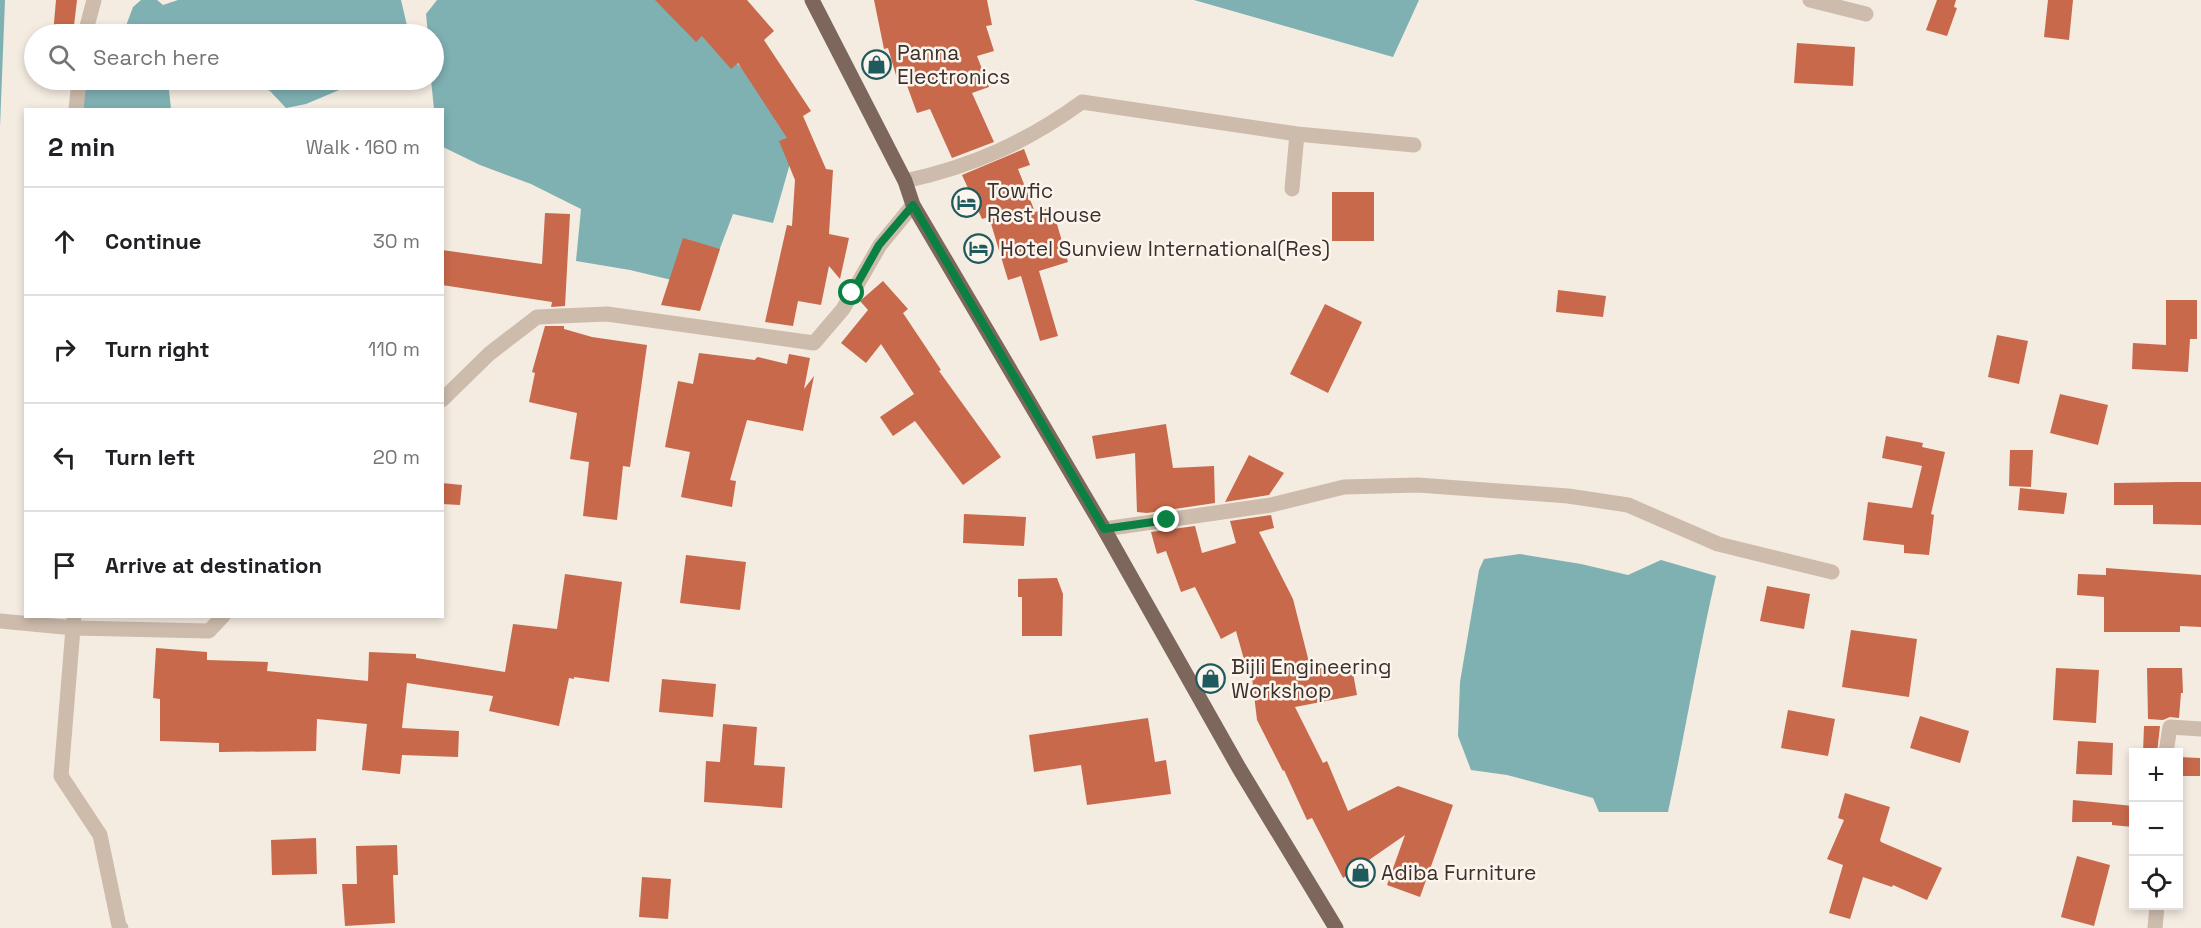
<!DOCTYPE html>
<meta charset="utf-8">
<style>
:root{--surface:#fff;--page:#f6f6f6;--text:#202124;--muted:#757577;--line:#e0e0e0}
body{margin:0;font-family:"Space Grotesk",sans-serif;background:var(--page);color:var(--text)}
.controls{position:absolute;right:18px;bottom:18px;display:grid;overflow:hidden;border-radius:0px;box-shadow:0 3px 9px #0003}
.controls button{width:54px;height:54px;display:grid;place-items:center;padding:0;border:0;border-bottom:2px solid var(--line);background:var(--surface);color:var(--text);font:30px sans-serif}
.stop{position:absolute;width:18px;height:18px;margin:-14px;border:4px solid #0b8043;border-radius:50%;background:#fff}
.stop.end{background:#0b8043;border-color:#fff;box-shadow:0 2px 6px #0008}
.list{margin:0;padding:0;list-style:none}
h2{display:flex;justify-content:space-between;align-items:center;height:78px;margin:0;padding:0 24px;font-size:26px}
h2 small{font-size:20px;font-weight:400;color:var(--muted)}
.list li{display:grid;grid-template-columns:39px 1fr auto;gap:18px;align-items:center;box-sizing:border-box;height:108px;padding:0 24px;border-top:2px solid var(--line)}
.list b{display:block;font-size:22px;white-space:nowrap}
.list em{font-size:20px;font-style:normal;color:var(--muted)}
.icon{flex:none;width:33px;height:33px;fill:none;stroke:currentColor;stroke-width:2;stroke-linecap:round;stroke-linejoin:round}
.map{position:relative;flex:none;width:2201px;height:928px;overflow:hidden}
.search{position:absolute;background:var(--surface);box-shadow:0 3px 9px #0003;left:24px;top:24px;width:420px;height:66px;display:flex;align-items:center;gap:15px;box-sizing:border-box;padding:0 21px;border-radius:33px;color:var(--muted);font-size:22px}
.panel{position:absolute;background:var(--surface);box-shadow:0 3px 9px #0003;left:24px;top:108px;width:420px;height:510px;border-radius:0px}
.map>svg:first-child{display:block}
.water{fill:#7fb0b2}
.building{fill:#c8694b}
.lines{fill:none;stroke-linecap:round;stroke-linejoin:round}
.minor{stroke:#cdbbac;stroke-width:15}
.major{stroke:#7d675c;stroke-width:15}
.route{stroke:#0b8043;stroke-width:8}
.labels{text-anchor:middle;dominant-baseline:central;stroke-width:5;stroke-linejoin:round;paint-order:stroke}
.poi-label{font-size:21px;fill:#3b302b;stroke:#fbf5ee;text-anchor:start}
</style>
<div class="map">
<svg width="2201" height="928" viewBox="0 0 2201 928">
<rect width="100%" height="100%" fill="#f4ebe1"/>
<!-- water -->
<path class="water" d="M 0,0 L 5,0 L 0,127 Z
M 141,0 L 157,0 L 163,5 L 178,0 L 401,0 L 409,34 L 123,34 L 133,7 Z
M 437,0 L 661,0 L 720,47 L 771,96 L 797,139 L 773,223 L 733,214 L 705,288 L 630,270 L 576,261 L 581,209 L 531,184 L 480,165 L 443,147 L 442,110 L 434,109 L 431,80 L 434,80 L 434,34 L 428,34 L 426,14 Z
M 1194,0 L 1419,0 L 1393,57 Z
M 84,80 L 168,80 L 171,109 L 83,110 Z
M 244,80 L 363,80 L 306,104 L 286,108 L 270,91 Z
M 1520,554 L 1581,564 L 1628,575 L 1661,560 L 1716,576 C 1698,654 1685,733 1668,812 L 1599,812 L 1593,798 L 1507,775 L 1471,770 L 1458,736 L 1460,682 L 1479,570 L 1484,559 Z"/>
<!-- building -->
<path class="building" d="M 56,0 L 77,0 L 73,34 L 53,34 Z
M 655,0 L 747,0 L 774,31 L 764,40 L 811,111 L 803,116 L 826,169 L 833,170 L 829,234 L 849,238 L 840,279 L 829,266 L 821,305 L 798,301 L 793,326 L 765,322 L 787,225 L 792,226 L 795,180 L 779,141 L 787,138 L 738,63 L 731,69 L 702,36 L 696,42 Z
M 874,0 L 987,0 L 992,25 L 986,26 L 994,51 L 977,56 L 989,87 L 972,93 L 994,142 L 952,158 L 930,109 L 917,113 L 905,80 L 898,82 L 888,48 L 884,49 Z
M 1937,0 L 1956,0 L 1954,7 L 1957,8 L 1947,36 L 1926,30 Z
M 2048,0 L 2073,0 L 2069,40 L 2044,37 Z
M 1797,43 L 1855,47 L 1853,86 L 1794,83 Z
M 1024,149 L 1030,165 L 1018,169 L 1035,212 L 1052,207 L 1068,262 L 1039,271 L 1058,336 L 1040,341 L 1021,276 L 1008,280 L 989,217 L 982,219 L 962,175 Z
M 1332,192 L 1374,192 L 1374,241 L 1332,241 Z
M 545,213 L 570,214 L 565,306 L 551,307 L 552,302 L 442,285 L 442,250 L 542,264 Z
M 683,238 L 720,249 L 700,311 L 661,305 Z
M 883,281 L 908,309 L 903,313 L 941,370 L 939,371 L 1001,457 L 963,485 L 915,421 L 893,436 L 880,417 L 914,394 L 881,344 L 866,363 L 841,343 L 868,310 L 860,301 Z
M 1558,290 L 1606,296 L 1603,317 L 1556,312 Z
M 2166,300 L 2197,300 L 2197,339 L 2190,339 L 2188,372 L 2132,369 L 2133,343 L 2166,345 Z
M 1325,304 L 1362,322 L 1328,393 L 1290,374 Z
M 545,326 L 564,326 L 564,329 L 592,337 L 647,345 L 630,467 L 623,466 L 617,520 L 583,516 L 589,462 L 570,459 L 577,413 L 529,402 L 535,373 L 532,372 Z
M 1997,335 L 2028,341 L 2019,384 L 1988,377 Z
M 699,353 L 755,360 L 756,358 L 758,357 L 787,364 L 789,354 L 810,358 L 804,389 L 814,376 L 803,431 L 747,420 L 730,480 L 736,481 L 732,507 L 681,497 L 690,452 L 665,447 L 678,381 L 693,384 Z
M 2060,394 L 2108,405 L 2098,445 L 2050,433 Z
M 1166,424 L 1173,468 L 1214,466 L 1215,503 L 1147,513 L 1137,512 L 1135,453 L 1096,459 L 1092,436 Z
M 1886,436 L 1923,443 L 1922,447 L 1945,452 L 1931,514 L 1934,515 L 1929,555 L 1904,553 L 1904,545 L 1863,540 L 1868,502 L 1912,508 L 1922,466 L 1882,458 Z
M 2010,450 L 2033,450 L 2031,487 L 2009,486 Z
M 1249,455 L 1284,473 L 1269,495 L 1225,502 Z
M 2177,482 L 2201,482 L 2201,525 L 2153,524 L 2153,505 L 2114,505 L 2114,483 Z
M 442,483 L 462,485 L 460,505 L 442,504 Z
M 2020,488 L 2067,493 L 2064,514 L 2018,510 Z
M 964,514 L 1026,517 L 1024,546 L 963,543 Z
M 1271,515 L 1274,528 L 1259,532 L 1293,599 L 1311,670 L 1351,662 L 1357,695 L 1295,707 L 1323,763 L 1327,761 L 1348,811 L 1398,786 L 1453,805 L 1420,897 L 1387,885 L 1405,835 L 1343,878 L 1312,818 L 1307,820 L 1284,770 L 1283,771 L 1257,720 L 1251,669 L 1247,670 L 1236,631 L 1221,639 L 1195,587 L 1181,592 L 1166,551 L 1157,554 L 1151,532 L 1195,526 L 1202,553 L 1236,543 L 1230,521 Z
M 686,555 L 746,562 L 740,610 L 680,603 Z
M 2106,568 L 2201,575 L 2201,627 L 2180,626 L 2180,632 L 2104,632 L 2104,597 L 2077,595 L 2078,574 L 2106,575 Z
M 565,574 L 622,582 L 609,682 L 574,677 L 574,679 L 569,678 L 559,726 L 489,711 L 493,696 L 407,683 L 402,728 L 459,731 L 458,757 L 402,755 L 400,774 L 362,770 L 367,724 L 317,719 L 316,751 L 219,752 L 219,743 L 160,741 L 160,699 L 153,698 L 156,648 L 207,652 L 207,660 L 268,662 L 267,671 L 368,681 L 369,652 L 416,654 L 416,658 L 505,672 L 513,624 L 557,629 Z
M 1057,578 L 1063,594 L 1062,636 L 1022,636 L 1022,597 L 1018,597 L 1018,579 Z
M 1767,586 L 1810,594 L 1804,629 L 1760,621 Z
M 1851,630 L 1917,639 L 1909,697 L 1842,687 Z
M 2056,668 L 2099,670 L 2096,723 L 2053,720 Z
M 2147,668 L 2182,668 L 2183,693 L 2181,693 L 2179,718 L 2170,717 L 2163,720 L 2148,719 Z
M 662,679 L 716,684 L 713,717 L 659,712 Z
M 1788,710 L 1835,719 L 1828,756 L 1781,748 Z
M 1920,716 L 1969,731 L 1960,763 L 1910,748 Z
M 1148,718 L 1155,762 L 1166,760 L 1171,794 L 1087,805 L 1081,765 L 1034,772 L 1029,735 Z
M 723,724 L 757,727 L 754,765 L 785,767 L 782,808 L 704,802 L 706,761 L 720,762 Z
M 2144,726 L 2160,726 L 2157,753 L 2143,753 Z
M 2078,741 L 2113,743 L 2112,775 L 2076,774 Z
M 2178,757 L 2200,758 L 2200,776 L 2178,776 Z
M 1845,793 L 1890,807 L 1880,840 L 1881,842 L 1942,868 L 1927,900 L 1893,885 L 1892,887 L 1863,877 L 1850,919 L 1829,913 L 1843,865 L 1827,859 L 1844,820 L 1838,818 Z
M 2073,800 L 2133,806 L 2133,827 L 2112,825 L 2112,822 L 2072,822 Z
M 316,838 L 317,874 L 272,875 L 271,840 Z
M 397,845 L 398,875 L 393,875 L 395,923 L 345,926 L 342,884 L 357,884 L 356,846 Z
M 2077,856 L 2110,865 L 2094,926 L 2061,917 Z
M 642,877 L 671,879 L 668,919 L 639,917 Z"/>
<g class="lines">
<!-- minor -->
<path class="minor" d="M 1810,0 L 1866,14
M 85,34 L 94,0
M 76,110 L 79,80
M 905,181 C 971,167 1027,142 1082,102 L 1297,134 L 1414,145
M 1292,189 L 1297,134
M 442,400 L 489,354 L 537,317 L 607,314 L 814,343 L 843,309 L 880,245 L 913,205
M 1104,529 L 1271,505 L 1344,487 L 1418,485 L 1568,496 L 1628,505 L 1718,544 L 1832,572
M 74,616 L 61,776 L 100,835 L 119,926 L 121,928
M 0,621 L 74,628 L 209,631 L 223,616
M 2166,752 L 2170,727 L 2201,729
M 2155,928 L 2157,906"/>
<!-- major -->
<path class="major" d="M 812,0 L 905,181 L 913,205 L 1104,529 L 1239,768 L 1336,928"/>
</g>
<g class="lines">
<!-- route -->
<path class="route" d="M 852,293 L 879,245 L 913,205 L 1104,529 L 1167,520"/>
</g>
<!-- icons -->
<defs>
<symbol id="shop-ring" viewBox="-11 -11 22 22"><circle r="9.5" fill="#fbf5ee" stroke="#1f5a5e" stroke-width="1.5"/><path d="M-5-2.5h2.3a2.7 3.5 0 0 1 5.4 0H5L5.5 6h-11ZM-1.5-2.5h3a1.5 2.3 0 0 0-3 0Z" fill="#1f5a5e"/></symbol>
<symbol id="hotel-ring" viewBox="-11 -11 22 22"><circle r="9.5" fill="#fbf5ee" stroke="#1f5a5e" stroke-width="1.5"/><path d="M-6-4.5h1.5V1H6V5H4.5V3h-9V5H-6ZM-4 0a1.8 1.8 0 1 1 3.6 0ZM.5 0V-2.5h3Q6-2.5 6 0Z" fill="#1f5a5e"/></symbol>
</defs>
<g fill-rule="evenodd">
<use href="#shop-ring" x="860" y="48" width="33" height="33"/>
<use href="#hotel-ring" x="950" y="186" width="33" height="33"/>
<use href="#hotel-ring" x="962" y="232" width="33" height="33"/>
<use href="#shop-ring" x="1194" y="662" width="33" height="33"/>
<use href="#shop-ring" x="1344" y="856" width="33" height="33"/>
</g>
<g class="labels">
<!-- poi labels -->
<g class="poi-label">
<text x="897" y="52">Panna<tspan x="897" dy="24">Electronics</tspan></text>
<text x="987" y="190">Towfic<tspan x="987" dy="24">Rest House</tspan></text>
<text x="1000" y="248">Hotel Sunview International(Res)</text>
<text x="1231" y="666">Bijli Engineering<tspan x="1231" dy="24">Workshop</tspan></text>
<text x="1381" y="872">Adiba Furniture</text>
</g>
</g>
</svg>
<div class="controls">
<button>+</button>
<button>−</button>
<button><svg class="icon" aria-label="locate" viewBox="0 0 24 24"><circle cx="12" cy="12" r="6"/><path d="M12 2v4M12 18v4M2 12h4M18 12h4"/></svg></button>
</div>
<div class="stop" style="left:852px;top:293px"></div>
<div class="stop end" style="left:1167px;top:520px"></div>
<div class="search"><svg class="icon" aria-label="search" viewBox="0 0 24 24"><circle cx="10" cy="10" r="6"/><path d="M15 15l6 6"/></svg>Search here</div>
<section class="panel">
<h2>2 min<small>Walk · 160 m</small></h2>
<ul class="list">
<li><svg class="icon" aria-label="ahead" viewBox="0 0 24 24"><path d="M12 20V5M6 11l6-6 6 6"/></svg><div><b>Continue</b></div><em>30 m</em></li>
<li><svg class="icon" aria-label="right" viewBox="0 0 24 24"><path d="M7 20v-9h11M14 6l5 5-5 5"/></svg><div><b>Turn right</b></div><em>110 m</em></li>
<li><svg class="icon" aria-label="left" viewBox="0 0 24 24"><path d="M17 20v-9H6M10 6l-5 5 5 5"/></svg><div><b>Turn left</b></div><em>20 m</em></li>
<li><svg class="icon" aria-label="arrive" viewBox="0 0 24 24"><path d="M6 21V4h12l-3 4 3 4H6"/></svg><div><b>Arrive at destination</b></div></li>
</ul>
</section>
</div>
